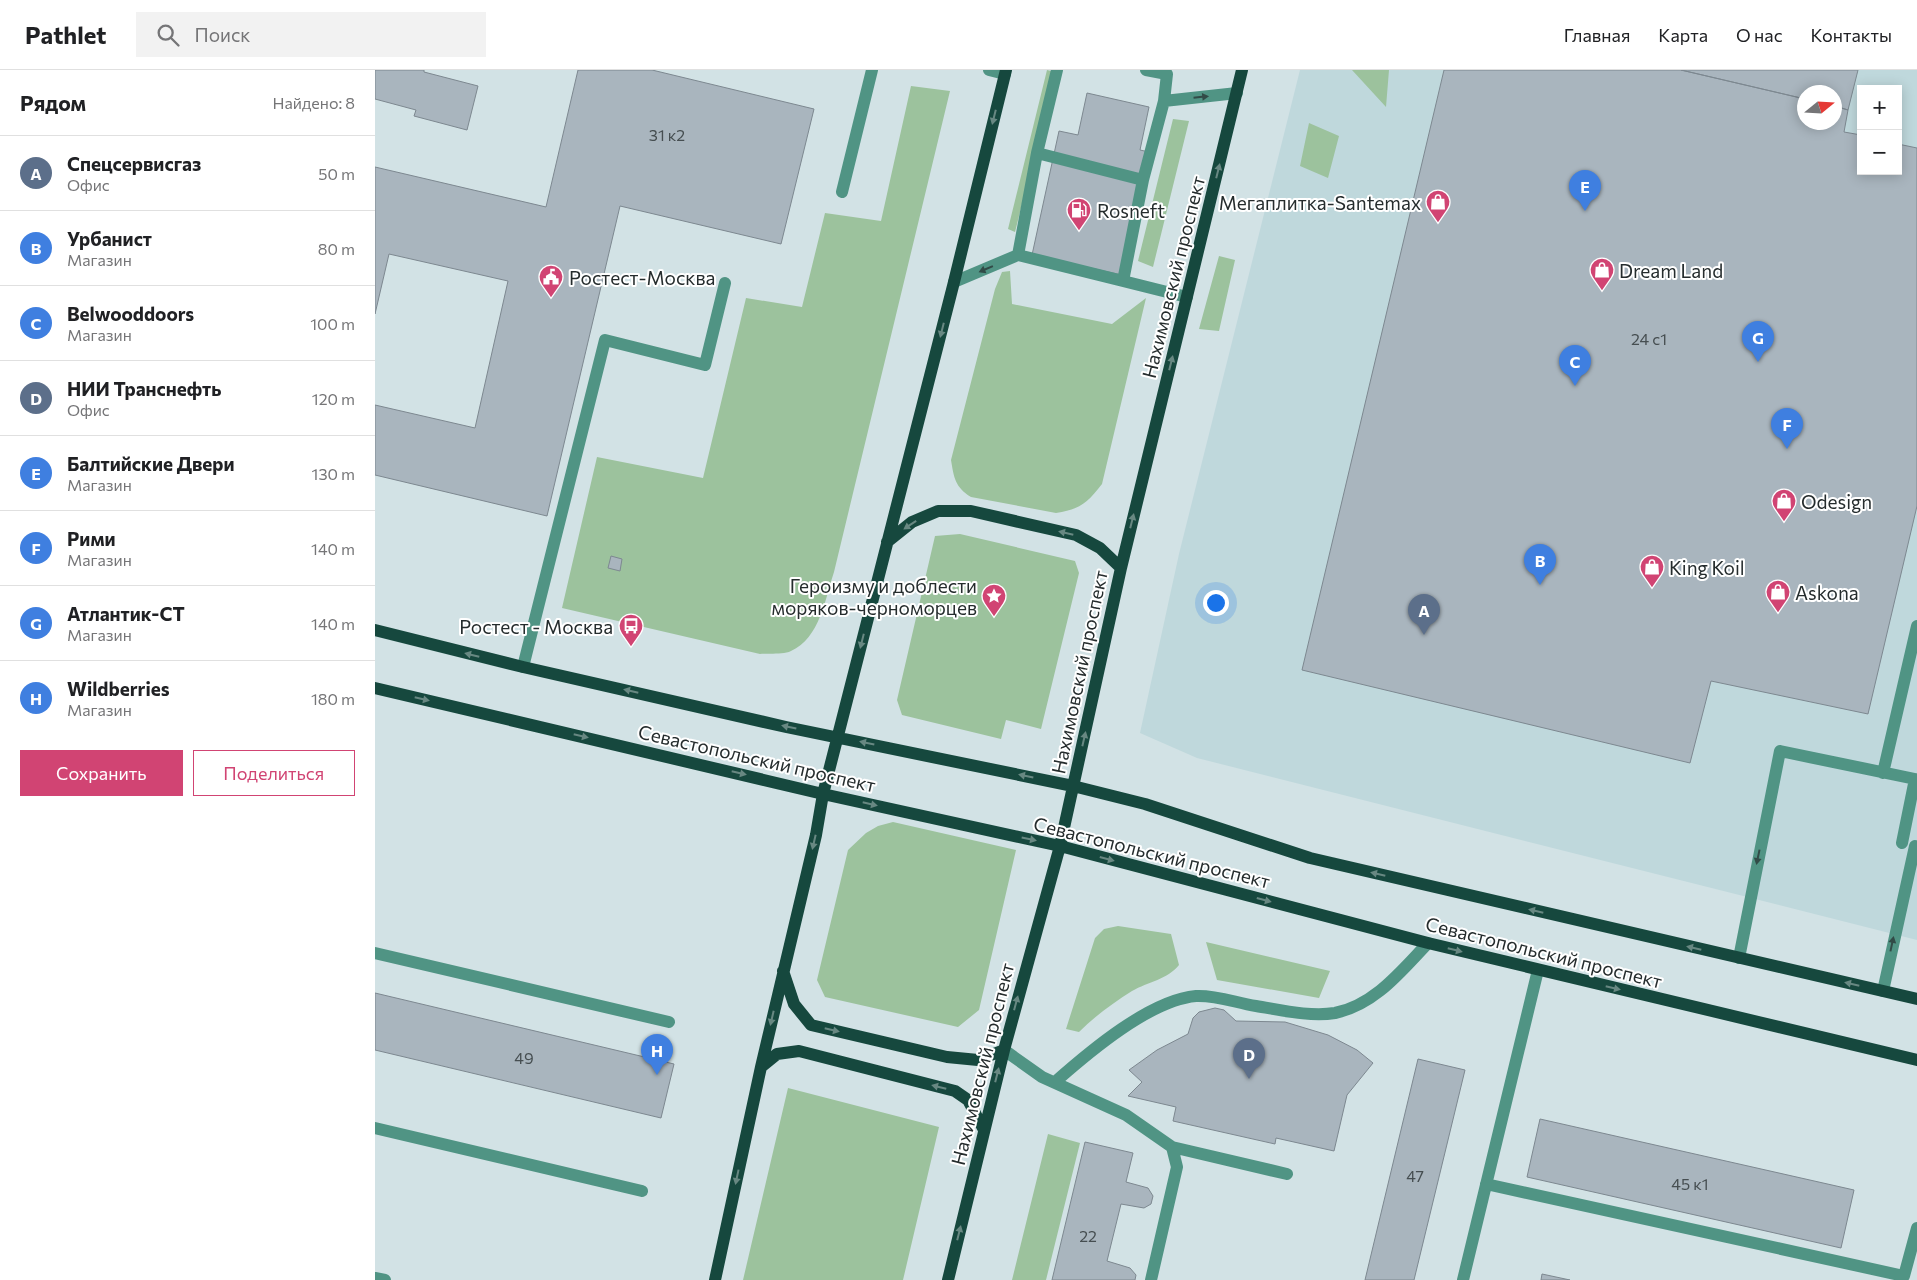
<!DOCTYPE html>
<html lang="ru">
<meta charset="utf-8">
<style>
:root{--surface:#fff;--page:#f2f2f2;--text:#202124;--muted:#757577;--line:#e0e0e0;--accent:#d14473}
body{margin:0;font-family:Commissioner,sans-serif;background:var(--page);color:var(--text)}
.controls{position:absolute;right:15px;top:15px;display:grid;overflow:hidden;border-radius:0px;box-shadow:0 2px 12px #0003}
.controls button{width:45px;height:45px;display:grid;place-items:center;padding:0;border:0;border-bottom:1px solid var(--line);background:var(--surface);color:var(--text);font:25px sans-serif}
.compass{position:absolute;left:1422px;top:15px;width:45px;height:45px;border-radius:50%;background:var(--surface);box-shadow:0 2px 12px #0003;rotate:72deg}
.you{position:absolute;left:840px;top:532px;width:18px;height:18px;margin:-12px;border:4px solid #fff;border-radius:50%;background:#1a73e8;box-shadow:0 0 0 8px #1a73e833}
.badge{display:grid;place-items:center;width:32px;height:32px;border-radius:50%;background:var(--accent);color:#fff;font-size:16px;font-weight:700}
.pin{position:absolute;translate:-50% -41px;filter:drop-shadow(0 1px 2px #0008)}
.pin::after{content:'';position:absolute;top:26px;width:18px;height:15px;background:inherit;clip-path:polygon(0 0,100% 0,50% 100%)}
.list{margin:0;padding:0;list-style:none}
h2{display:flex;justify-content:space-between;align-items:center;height:65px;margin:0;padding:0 20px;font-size:21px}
h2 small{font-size:16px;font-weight:400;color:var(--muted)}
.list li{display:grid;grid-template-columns:32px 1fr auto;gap:15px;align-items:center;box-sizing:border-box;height:75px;padding:0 20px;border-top:1px solid var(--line)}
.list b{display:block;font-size:19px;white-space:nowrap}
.list p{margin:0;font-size:16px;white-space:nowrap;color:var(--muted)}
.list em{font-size:16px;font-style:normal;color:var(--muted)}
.actions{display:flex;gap:10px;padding:15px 20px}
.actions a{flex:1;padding:11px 0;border:1px solid var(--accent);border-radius:0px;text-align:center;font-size:18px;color:var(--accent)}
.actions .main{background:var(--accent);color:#fff}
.icon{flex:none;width:28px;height:28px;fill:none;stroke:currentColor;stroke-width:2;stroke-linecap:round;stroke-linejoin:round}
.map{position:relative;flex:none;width:1542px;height:1210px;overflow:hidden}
header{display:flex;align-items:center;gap:30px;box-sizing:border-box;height:70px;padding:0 25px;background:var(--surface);border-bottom:1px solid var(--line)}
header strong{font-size:24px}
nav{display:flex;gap:28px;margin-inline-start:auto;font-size:18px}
.search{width:350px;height:45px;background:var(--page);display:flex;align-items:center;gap:12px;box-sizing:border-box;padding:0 18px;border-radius:0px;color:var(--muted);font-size:19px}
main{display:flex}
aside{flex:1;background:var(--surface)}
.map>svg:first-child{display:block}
.built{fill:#bfd8dc;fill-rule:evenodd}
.green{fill:#9cc29d}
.building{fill:#a9b5be;stroke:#7d8890}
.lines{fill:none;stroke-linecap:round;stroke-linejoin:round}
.minor{stroke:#509484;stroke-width:12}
.major{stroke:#16483e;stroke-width:12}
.oneway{fill:#324b47}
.oneway2{fill:#688882}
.labels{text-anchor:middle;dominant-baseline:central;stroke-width:4;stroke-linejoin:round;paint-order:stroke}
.number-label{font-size:16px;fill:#464e51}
.poi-label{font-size:19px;fill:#252c2d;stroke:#fff;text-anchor:start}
.street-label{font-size:19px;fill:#252c2d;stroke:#fff}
</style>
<header>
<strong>Pathlet</strong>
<div class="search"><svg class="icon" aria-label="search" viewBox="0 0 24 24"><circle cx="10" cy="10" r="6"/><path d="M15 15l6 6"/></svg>Поиск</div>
<nav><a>Главная</a><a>Карта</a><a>О нас</a><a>Контакты</a></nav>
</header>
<main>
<aside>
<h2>Рядом<small>Найдено: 8</small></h2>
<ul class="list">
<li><span class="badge" style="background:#5c6f8a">A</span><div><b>Спецсервисгаз</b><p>Офис</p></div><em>50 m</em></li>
<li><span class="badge" style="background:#3f7fe0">B</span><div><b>Урбанист</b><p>Магазин</p></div><em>80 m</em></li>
<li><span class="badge" style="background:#3f7fe0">C</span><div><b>Belwooddoors</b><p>Магазин</p></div><em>100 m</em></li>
<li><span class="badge" style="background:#5c6f8a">D</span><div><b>НИИ Транснефть</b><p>Офис</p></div><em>120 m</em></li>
<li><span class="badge" style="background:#3f7fe0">E</span><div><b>Балтийские Двери</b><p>Магазин</p></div><em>130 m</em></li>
<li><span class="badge" style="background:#3f7fe0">F</span><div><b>Рими</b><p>Магазин</p></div><em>140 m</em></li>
<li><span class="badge" style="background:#3f7fe0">G</span><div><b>Атлантик-СТ</b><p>Магазин</p></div><em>140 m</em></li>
<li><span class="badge" style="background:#3f7fe0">H</span><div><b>Wildberries</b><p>Магазин</p></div><em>180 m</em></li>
</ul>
<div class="actions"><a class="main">Сохранить</a><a>Поделиться</a></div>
</aside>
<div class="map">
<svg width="1542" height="1210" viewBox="0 0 1542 1210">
<rect width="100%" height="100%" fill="#d2e2e5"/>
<!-- built -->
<path class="built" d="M 925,0 L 1542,0 L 1542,870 L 822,688 L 765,663 L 804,484 ZM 1486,19 L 1523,19 L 1523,101 L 1486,101 ZM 1430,22 L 1460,22 L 1460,52 L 1430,52 Z"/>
<!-- green -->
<path class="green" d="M 672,0 L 680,2 L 640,162 L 633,159 Z
M 977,0 L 1014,0 L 1011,37 Z
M 536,16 L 575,21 L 459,502 C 450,529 445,568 416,581 C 408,585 394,583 385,584 L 187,538 L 222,387 L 328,408 L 371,228 L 427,237 L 450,143 L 506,151 Z
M 798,49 L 814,51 L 778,197 L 763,191 Z
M 934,53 L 964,66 L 953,108 L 925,96 Z
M 844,186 L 860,190 L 844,261 L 824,259 Z
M 635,201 L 637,234 L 737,254 L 771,228 L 727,414 C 712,433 706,439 681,443 L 596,427 C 580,417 579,408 576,390 L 620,219 L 627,202 Z
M 585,464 L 700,491 L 704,503 L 666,659 L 631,650 L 626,669 L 527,645 L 522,630 L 560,466 Z
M 518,752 L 641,780 L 604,940 L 583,957 L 450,927 L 442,910 L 473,780 L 491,763 L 503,756 Z
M 743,856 L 796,864 L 804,895 C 793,909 773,912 757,921 C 738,933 720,946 704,962 L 691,959 L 720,868 L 729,859 Z
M 831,872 L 955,901 L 944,928 L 842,910 Z
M 413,1018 L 564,1057 L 528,1210 L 368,1210 Z
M 673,1064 L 705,1073 L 671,1210 L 637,1210 Z"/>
<!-- building -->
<path class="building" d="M 0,0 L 49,0 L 49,2 L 103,16 L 92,60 L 39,46 L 41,40 L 0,29 Z
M 203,0 L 277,0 L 439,39 L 406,174 L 245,136 L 172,446 L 0,405 L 0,335 L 100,358 L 133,211 L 14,184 L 0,244 L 0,97 L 171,137 Z
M 1069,0 L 1306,0 L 1430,29 L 1430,52 L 1460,52 L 1460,36 L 1473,40 L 1469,62 L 1486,65 L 1486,101 L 1523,101 L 1523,74 L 1542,78 L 1542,436 L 1493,644 L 1336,611 L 1315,693 L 927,600 Z
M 1306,0 L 1483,0 L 1473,40 L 1460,36 L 1460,22 L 1430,22 L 1430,29 Z
M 712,23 L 774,37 L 765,80 L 774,82 L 747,205 L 657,185 L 684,61 L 703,65 Z
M 236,486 L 247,489 L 245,501 L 233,498 Z
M 0,923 L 299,994 L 286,1048 L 0,980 Z
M 840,938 L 849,940 L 861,951 L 910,952 L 953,965 L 982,980 L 998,993 L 972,1025 L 959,1081 L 901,1068 L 900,1074 L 798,1051 L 801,1037 L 753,1026 L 767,1012 L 754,1000 L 782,980 L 813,964 L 818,948 L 824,942 Z
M 1043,989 L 1090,1000 L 1039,1210 L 990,1210 Z
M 1165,1049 L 1479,1120 L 1466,1178 L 1152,1107 Z
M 710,1072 L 758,1083 L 751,1112 L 773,1118 L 778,1126 L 776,1134 L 769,1138 L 746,1134 L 732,1191 L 755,1198 L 761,1205 L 760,1210 L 677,1210 Z
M 1167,1204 L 1195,1210 L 1166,1210 Z"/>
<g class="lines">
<!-- minor -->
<path class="minor" d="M 614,0 L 630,4
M 789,31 L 862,23
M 662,83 L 768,110
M 467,122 L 497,0
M 643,185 L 662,83 L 682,0
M 748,211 L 812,227
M 579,212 L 643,185 L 748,211 L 768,110 L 789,31 L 792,4 L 771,0
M 148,597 L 230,270 L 330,295 L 350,213
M 1508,703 L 1542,556
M 0,883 L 294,952
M 1364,888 L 1405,681 L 1540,709 L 1527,773
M 1508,921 L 1540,776
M 629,980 L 667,1007 L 751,1045 L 797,1077 L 802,1097 L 776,1210
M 680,1012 C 714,982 775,930 821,926 C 842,925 861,933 881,936 C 906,940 935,947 960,943 C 1000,935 1027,900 1053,873
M 0,1058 L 267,1121
M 797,1077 L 912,1104
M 1111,1114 L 1529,1206 L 1542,1158
M 0,1208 L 10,1210
M 1088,1210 L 1163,900"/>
<!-- major -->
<path class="major" d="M 512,472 L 537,452 L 563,441 L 596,441 L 701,465 L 725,478 L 746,498
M 0,560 L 148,597 L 411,657 L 698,716 L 770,734 L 935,788 L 1542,929
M 0,618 L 448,724 L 685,776 L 1053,873 L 1542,990
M 408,901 L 419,934 L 436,955 L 572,987 L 603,990 L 629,980
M 386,997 L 402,984 L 424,981 L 580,1021 L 593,1030 L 609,1060
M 340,1210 L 386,997 L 441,765 L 448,724 L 579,212 L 631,0
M 573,1210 L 629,980 L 685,776 L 746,498 L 867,0"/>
</g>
<!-- one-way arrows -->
<defs><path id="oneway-solid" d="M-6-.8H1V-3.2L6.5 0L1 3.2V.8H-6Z" transform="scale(1.25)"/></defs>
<g class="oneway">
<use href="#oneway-solid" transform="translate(826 27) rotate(-6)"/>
<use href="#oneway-solid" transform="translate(611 199) rotate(157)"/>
<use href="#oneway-solid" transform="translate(1383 787) rotate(102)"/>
<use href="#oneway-solid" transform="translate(1517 874) rotate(-78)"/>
</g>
<g class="oneway2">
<use href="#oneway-solid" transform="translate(619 47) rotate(104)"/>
<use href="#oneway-solid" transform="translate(843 101) rotate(-76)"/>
<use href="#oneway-solid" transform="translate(567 260) rotate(104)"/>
<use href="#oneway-solid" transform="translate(796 293) rotate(-76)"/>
<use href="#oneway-solid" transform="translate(757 451) rotate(-76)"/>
<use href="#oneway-solid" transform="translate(535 455) rotate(146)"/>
<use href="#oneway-solid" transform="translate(691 463) rotate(-167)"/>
<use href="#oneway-solid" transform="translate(487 571) rotate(104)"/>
<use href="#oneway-solid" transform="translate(97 585) rotate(-166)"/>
<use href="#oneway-solid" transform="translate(256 621) rotate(-167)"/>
<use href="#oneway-solid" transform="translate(47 629) rotate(13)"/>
<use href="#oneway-solid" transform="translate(414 657) rotate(-168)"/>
<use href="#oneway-solid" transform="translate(206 666) rotate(13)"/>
<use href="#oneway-solid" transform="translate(709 669) rotate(-77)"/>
<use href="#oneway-solid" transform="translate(492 673) rotate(-168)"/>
<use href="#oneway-solid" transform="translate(364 703) rotate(13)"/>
<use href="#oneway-solid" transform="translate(651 706) rotate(-168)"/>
<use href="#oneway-solid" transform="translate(495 734) rotate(13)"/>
<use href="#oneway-solid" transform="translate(654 769) rotate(12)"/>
<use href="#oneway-solid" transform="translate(439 772) rotate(103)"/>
<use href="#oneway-solid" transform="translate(732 789) rotate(15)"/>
<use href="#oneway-solid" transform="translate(1003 804) rotate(-167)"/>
<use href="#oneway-solid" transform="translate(889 830) rotate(15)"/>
<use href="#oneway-solid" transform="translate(1161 841) rotate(-167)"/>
<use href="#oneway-solid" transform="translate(1319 878) rotate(-167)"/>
<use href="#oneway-solid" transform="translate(1080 880) rotate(14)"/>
<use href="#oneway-solid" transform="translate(1477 914) rotate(-167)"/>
<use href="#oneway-solid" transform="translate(1238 918) rotate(13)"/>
<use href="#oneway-solid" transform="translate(641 933) rotate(-75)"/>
<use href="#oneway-solid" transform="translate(397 948) rotate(103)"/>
<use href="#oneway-solid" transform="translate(457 960) rotate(13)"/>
<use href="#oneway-solid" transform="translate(622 1005) rotate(-76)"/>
<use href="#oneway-solid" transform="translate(564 1017) rotate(-166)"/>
<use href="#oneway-solid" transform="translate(362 1107) rotate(102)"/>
<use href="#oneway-solid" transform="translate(584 1163) rotate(-76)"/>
</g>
<!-- icons -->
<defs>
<symbol id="shop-pin" viewBox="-11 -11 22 30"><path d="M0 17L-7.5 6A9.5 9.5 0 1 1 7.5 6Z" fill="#d14473" stroke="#fff"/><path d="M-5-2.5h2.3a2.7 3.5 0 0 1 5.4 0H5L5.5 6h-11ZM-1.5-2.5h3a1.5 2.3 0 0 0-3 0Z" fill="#fff"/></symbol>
<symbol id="fuel-pin" viewBox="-11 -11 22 30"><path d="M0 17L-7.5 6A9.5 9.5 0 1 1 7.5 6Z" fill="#d14473" stroke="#fff"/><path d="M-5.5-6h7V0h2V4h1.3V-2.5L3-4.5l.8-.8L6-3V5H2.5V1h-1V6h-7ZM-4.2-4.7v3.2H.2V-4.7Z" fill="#fff"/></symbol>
<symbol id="civic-pin" viewBox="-11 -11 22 30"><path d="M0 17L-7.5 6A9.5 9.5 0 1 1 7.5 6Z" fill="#d14473" stroke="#fff"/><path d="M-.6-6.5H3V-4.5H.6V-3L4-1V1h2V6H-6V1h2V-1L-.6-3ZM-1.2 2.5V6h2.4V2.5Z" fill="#fff"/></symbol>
<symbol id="sight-pin" viewBox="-11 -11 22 30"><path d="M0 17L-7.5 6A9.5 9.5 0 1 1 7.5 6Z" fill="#d14473" stroke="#fff"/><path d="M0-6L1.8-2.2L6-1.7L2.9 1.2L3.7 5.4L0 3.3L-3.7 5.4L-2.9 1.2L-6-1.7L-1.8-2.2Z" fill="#fff"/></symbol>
<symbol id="bus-pin" viewBox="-11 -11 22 30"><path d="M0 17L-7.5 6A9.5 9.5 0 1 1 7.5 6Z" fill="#d14473" stroke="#fff"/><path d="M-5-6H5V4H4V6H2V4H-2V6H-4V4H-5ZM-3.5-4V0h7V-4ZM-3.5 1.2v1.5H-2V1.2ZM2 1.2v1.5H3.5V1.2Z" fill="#fff"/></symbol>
</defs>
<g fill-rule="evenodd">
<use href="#shop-pin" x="1049" y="118" width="28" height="38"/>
<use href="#fuel-pin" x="690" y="126" width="28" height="38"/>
<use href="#shop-pin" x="1213" y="186" width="28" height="38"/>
<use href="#civic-pin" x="162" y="193" width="28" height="38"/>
<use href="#shop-pin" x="1395" y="417" width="28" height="38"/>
<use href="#shop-pin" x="1263" y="483" width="28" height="38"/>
<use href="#shop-pin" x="1389" y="508" width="28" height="38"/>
<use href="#sight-pin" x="605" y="512" width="28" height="38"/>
<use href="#bus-pin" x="242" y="542" width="28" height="38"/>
</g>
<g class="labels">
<!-- number labels -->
<g class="number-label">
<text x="292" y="64">31 к2</text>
<text x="1274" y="268">24 с1</text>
<text x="149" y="987">49</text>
<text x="1040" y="1105">47</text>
<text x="1315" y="1113">45 к1</text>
<text x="713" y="1165">22</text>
</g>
<!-- poi labels -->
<g class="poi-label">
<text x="1046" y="132" text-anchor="end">Мегаплитка-Santemax</text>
<text x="722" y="140">Rosneft</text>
<text x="1244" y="200">Dream Land</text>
<text x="194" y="207">Ростест-Москва</text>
<text x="1426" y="431">Odesign</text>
<text x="1294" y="497">King Koil</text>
<text x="602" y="515" text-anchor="end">Героизму и доблести<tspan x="602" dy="22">моряков-черноморцев</tspan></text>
<text x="1420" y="522">Askona</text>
<text x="238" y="556" text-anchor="end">Ростест - Москва</text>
</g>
<!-- street labels -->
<g class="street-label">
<text transform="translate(798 207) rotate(-76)">Нахимовский проспект</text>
<text transform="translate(704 602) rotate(-78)">Нахимовский проспект</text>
<text transform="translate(382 688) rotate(13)">Севастопольский проспект</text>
<text transform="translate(777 782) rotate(14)">Севастопольский проспект</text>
<text transform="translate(1169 882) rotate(14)">Севастопольский проспект</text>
<text transform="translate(607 994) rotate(-76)">Нахимовский проспект</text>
</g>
</g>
</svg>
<div class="controls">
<button>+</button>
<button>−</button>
</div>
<svg class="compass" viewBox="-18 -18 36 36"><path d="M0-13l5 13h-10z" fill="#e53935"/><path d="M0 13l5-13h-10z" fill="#757577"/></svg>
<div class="you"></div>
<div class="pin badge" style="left:1049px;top:565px;background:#5c6f8a">A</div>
<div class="pin badge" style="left:1165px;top:515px;background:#3f7fe0">B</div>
<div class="pin badge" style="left:1200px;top:316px;background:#3f7fe0">C</div>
<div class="pin badge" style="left:874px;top:1009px;background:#5c6f8a">D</div>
<div class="pin badge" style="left:1210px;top:141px;background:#3f7fe0">E</div>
<div class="pin badge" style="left:1412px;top:379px;background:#3f7fe0">F</div>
<div class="pin badge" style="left:1383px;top:292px;background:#3f7fe0">G</div>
<div class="pin badge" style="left:282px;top:1005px;background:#3f7fe0">H</div>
</div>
</main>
